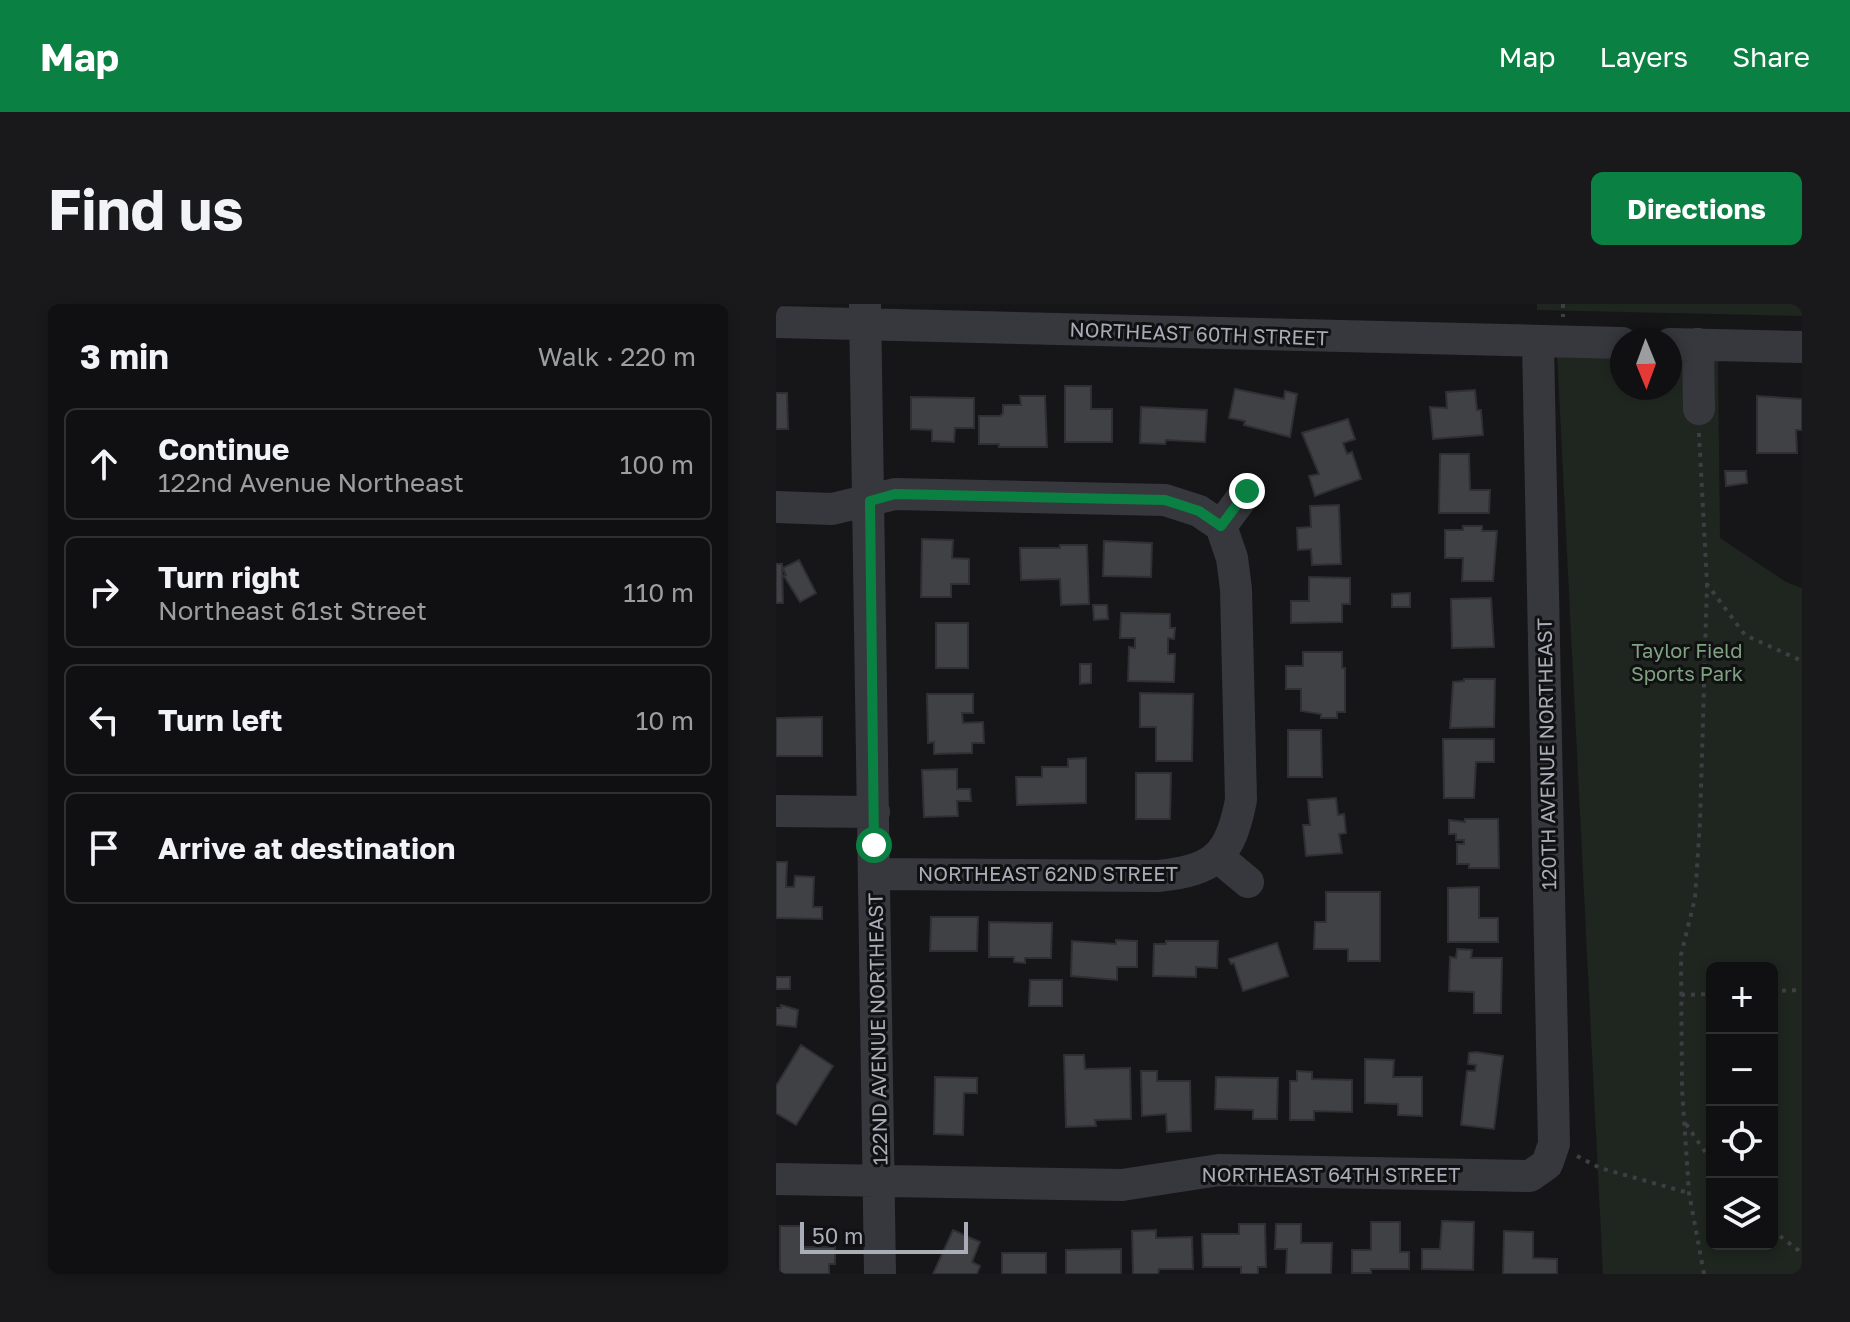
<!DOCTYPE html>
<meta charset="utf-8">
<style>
:root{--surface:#101012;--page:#19191b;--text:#f1f3f6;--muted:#9c9d9f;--line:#303032;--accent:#0b8043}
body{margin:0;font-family:"Golos Text",sans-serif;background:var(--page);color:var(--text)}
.controls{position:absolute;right:24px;bottom:24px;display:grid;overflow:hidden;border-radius:12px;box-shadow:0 4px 12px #0003}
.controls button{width:72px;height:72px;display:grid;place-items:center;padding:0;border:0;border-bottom:2px solid var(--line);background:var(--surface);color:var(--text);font:40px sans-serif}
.compass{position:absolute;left:834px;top:24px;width:72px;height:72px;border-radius:50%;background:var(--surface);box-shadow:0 4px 12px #0003;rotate:179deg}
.scale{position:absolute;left:24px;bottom:20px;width:168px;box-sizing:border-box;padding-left:8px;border:4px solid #a8adb8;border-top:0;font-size:22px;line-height:28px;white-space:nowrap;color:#a8adb8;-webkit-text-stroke:6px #111113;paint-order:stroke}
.stop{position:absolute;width:24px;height:24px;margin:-18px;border:6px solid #0b8043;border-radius:50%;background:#fff}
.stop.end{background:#0b8043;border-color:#fff;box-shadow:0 2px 8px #0008}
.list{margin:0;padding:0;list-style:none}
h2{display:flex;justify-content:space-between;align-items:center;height:104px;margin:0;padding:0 32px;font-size:34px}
h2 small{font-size:26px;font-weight:400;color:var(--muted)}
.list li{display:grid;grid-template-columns:52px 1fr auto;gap:24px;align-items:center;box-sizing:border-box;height:112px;margin:0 16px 16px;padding:0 16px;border:2px solid var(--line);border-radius:12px}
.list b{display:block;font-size:30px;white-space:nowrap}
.list p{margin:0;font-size:26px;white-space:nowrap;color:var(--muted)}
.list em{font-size:26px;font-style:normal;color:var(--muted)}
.icon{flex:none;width:44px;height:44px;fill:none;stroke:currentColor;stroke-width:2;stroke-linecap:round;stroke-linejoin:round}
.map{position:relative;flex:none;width:1026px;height:970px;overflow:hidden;border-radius:12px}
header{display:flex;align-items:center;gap:48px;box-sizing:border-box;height:112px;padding:0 40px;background:var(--accent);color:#fff}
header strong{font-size:38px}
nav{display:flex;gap:44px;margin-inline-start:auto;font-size:28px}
.intro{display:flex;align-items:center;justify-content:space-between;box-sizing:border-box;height:192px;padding:0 48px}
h1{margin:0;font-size:56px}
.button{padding:20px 36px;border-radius:12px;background:var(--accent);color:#fff;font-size:28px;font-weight:700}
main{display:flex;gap:48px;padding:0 48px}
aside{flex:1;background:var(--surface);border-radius:12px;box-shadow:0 4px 12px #0003}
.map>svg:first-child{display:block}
.green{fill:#1e261f;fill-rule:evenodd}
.building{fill:#404145;stroke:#303034;stroke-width:2}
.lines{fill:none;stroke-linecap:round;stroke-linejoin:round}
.path{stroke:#3d3f44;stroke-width:4;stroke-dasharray:4 6;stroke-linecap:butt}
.minor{stroke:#37383d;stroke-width:32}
.route{stroke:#0b8043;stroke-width:10}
.labels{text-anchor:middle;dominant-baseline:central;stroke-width:6;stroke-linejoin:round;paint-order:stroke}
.street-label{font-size:20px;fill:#a8adb8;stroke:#111113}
.park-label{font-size:20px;fill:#7fa381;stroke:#111113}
</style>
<header>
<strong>Map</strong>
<nav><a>Map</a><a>Layers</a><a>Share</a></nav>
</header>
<div class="intro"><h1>Find us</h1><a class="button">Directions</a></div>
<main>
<aside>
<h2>3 min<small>Walk · 220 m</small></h2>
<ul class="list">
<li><svg class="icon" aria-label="ahead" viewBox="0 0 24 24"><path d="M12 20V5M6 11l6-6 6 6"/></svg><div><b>Continue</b><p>122nd Avenue Northeast</p></div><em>100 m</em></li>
<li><svg class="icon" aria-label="right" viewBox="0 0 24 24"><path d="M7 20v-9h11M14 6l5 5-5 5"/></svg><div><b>Turn right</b><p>Northeast 61st Street</p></div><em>110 m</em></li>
<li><svg class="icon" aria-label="left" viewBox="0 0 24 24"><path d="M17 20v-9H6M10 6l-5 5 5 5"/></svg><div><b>Turn left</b></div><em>10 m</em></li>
<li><svg class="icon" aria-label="arrive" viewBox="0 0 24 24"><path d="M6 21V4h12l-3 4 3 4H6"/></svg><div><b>Arrive at destination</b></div></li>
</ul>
</aside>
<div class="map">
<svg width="1026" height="970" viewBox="0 0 1026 970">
<rect width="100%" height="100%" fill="#161618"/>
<!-- green -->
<path class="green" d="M 761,0 L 1026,0 L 1026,12 L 761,6 Z
M 781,48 L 846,51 L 846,84 L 894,84 L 894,53 L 942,55 L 944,234 L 1010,278 L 1026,284 L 1026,970 L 827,970 ZM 936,664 L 996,664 L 996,940 L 936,940 Z"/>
<!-- building -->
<path class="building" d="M 289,82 L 315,82 L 315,105 L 336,105 L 336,138 L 289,138 Z
M 459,85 L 508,95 L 509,87 L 521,90 L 514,133 L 468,121 L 469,117 L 453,114 Z
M 699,86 L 701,106 L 705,106 L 707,131 L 657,135 L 654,103 L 671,104 L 670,88 Z
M 0,89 L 11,89 L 12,125 L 0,125 Z
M 244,92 L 269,92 L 271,143 L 223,143 L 223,140 L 203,140 L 203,112 L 224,112 L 227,109 L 227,101 L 245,101 Z
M 981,92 L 1026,95 L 1026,126 L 1020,126 L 1021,149 L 981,149 Z
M 135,93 L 198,94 L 198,124 L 179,124 L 178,138 L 156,137 L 156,126 L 135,125 Z
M 365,103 L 431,106 L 429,138 L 390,136 L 389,140 L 364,139 Z
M 572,115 L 579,135 L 567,139 L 571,150 L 576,148 L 585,175 L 539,192 L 533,172 L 543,170 L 526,129 Z
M 664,150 L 693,150 L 694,186 L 714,186 L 713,209 L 663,209 Z
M 949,167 L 970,167 L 971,179 L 950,182 Z
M 563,201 L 565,260 L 536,261 L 535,245 L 522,246 L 521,224 L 535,223 L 534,202 Z
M 687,222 L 706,222 L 706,227 L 721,227 L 717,277 L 686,277 L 687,254 L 669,254 L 669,226 L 687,226 Z
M 146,235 L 177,236 L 176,254 L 193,255 L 193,280 L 175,280 L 175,293 L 145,293 Z
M 328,237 L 376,239 L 375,273 L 327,272 Z
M 284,241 L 311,241 L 313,300 L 285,301 L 284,275 L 245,276 L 244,244 L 284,244 Z
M 23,256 L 40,289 L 24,298 L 8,272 L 10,271 L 7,264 Z
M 0,260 L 6,260 L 7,299 L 0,299 Z
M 533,273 L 574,274 L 574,300 L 566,300 L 566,318 L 515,319 L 515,297 L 533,297 Z
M 634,289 L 634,303 L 616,303 L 616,290 Z
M 715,294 L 718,343 L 676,344 L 675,295 Z
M 317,301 L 331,301 L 332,315 L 318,316 Z
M 345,309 L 394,310 L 394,324 L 399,324 L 398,335 L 392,334 L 392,350 L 399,350 L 398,378 L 352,377 L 353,343 L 359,344 L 359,334 L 344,334 Z
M 160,319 L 192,319 L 192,364 L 160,364 Z
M 527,348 L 566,348 L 566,364 L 569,364 L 569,408 L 561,408 L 561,414 L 545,414 L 545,410 L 525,407 L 525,385 L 510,385 L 510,362 L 527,362 Z
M 304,360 L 315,360 L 315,379 L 304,380 Z
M 688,375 L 719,375 L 718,423 L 674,424 L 677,378 L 688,377 Z
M 364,389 L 417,390 L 416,457 L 380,457 L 380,423 L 364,423 Z
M 151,390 L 197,390 L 197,409 L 186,409 L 187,419 L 207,418 L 208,439 L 196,439 L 196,449 L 158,450 L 158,438 L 152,439 Z
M 46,413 L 46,452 L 0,452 L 0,414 Z
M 512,426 L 545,426 L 546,473 L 512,473 Z
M 667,435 L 718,435 L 718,458 L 700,458 L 698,494 L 668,494 Z
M 310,454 L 310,499 L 241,501 L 240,473 L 266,473 L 266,463 L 292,463 L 292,455 Z
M 181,465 L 181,485 L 194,485 L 195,497 L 181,497 L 182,512 L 148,513 L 146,466 Z
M 360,469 L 395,469 L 394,515 L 360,515 Z
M 560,494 L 562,511 L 568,510 L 570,529 L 563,530 L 566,549 L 530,552 L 527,521 L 534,521 L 532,496 Z
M 689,515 L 722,515 L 723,564 L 693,564 L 693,560 L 681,560 L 681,540 L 688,540 L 688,536 L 680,536 L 680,530 L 673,530 L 673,516 L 689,518 Z
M 0,558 L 11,558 L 10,583 L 18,583 L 19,572 L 38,573 L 37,603 L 46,603 L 46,615 L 0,614 Z
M 703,583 L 703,614 L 722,614 L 722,638 L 672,638 L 672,584 Z
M 550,588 L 604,588 L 604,657 L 572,657 L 572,645 L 538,645 L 539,618 L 550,618 Z
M 155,613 L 202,613 L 201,647 L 154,647 Z
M 213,618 L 276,619 L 275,654 L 249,654 L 249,659 L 238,658 L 238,653 L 213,653 Z
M 340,636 L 361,637 L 361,663 L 341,663 L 341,676 L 295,672 L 296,637 L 340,640 Z
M 390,637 L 442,637 L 441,664 L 420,663 L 420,673 L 377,672 L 378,640 L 390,640 Z
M 501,639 L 512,672 L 467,687 L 458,659 L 455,660 L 453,655 Z
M 681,645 L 696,646 L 695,654 L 726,654 L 725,709 L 698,709 L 698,688 L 673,687 L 674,653 L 680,654 Z
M 0,673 L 14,673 L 14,685 L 0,685 Z
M 254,676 L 286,676 L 286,702 L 253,702 Z
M 5,701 L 22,706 L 20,723 L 0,721 L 0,704 L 5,704 Z
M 25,741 L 57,762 L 20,821 L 0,809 L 0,782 Z
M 700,748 L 727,752 L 718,825 L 685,821 L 691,767 L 699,767 L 700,761 L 692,760 L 693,749 Z
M 288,751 L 308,751 L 309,765 L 354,764 L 355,815 L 319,816 L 320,822 L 290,823 Z
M 589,755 L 618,756 L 617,773 L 646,773 L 646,812 L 622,811 L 622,800 L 589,799 Z
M 365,767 L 381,767 L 381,777 L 414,777 L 415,827 L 391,828 L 390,810 L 366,812 Z
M 521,767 L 536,768 L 536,775 L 576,776 L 576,808 L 538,807 L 538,816 L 514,816 L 514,777 L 521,777 Z
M 159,773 L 201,774 L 201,789 L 188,789 L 187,831 L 158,830 Z
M 440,773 L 502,774 L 501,815 L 477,815 L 477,806 L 439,805 Z
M 666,917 L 698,918 L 697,966 L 646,965 L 646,945 L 664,945 Z
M 595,918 L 624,918 L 624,948 L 633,948 L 633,965 L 595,965 L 595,969 L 576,969 L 576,946 L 595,946 Z
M 463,920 L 489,920 L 490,963 L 482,963 L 482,970 L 465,970 L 465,963 L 427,963 L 426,930 L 463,930 Z
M 500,920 L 525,920 L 525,939 L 556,939 L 555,970 L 510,970 L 511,945 L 499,945 Z
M 4,922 L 26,922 L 26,943 L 59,943 L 59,960 L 53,960 L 53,970 L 4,970 Z
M 177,926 L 204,938 L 196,958 L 204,962 L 201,970 L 157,970 Z
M 380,926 L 380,934 L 416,933 L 417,965 L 383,965 L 382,970 L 357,970 L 356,927 Z
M 728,927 L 757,928 L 757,954 L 781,955 L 781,970 L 727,970 Z
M 345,945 L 345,970 L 290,970 L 290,946 Z
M 226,949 L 270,949 L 270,970 L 226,970 Z"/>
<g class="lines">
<!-- path -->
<path class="path" d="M 787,0 L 787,13
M 923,129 L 931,280 L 969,331 L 1026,357
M 996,687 L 1026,686
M 905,691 L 936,690
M 910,820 L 936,858
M 801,852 L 824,864 L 913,889
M 996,926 L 1026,949
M 928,970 L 913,889 L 906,785 L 905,651 L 919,594 L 924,518 L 931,280"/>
<!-- minor -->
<path class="minor" d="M 89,0 L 104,970
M 0,18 L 846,39
M 894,40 L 1026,43
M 922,40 L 923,105
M 0,203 L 56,205 L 119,190 L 389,196 L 423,207 L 445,222
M 445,222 L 471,187
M 0,507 L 98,508
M 442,553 L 472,578
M 99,570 L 382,572 C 439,566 454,552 465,496 L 460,285 L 456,254 L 445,222
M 0,875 L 346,881 L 443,866 L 754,872 L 771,860 L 778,840 L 762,38"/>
</g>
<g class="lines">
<!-- route -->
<path class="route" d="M 98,541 L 94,197 L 119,190 L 389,196 L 423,207 L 445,222 L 471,187"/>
</g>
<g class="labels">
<!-- street labels -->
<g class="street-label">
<text transform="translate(423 29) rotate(2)">NORTHEAST 60TH STREET</text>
<text transform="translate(770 450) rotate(-91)">120TH AVENUE NORTHEAST</text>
<text x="272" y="569">NORTHEAST 62ND STREET</text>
<text transform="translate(101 725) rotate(-91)">122ND AVENUE NORTHEAST</text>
<text x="555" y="870">NORTHEAST 64TH STREET</text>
</g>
<!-- park labels -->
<g class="park-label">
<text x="911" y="346">Taylor Field<tspan x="911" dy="23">Sports Park</tspan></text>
</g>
</g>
</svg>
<div class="controls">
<button>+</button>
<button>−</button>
<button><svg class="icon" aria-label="locate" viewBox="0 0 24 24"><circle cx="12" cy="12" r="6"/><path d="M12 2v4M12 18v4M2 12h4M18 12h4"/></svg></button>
<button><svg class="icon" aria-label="layers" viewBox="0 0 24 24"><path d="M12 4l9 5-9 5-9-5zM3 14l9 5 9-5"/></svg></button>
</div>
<svg class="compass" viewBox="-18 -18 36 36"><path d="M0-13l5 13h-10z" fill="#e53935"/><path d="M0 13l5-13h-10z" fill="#9c9d9f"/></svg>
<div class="scale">50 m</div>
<div class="stop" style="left:98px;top:541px"></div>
<div class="stop end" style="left:471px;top:187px"></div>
</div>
</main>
